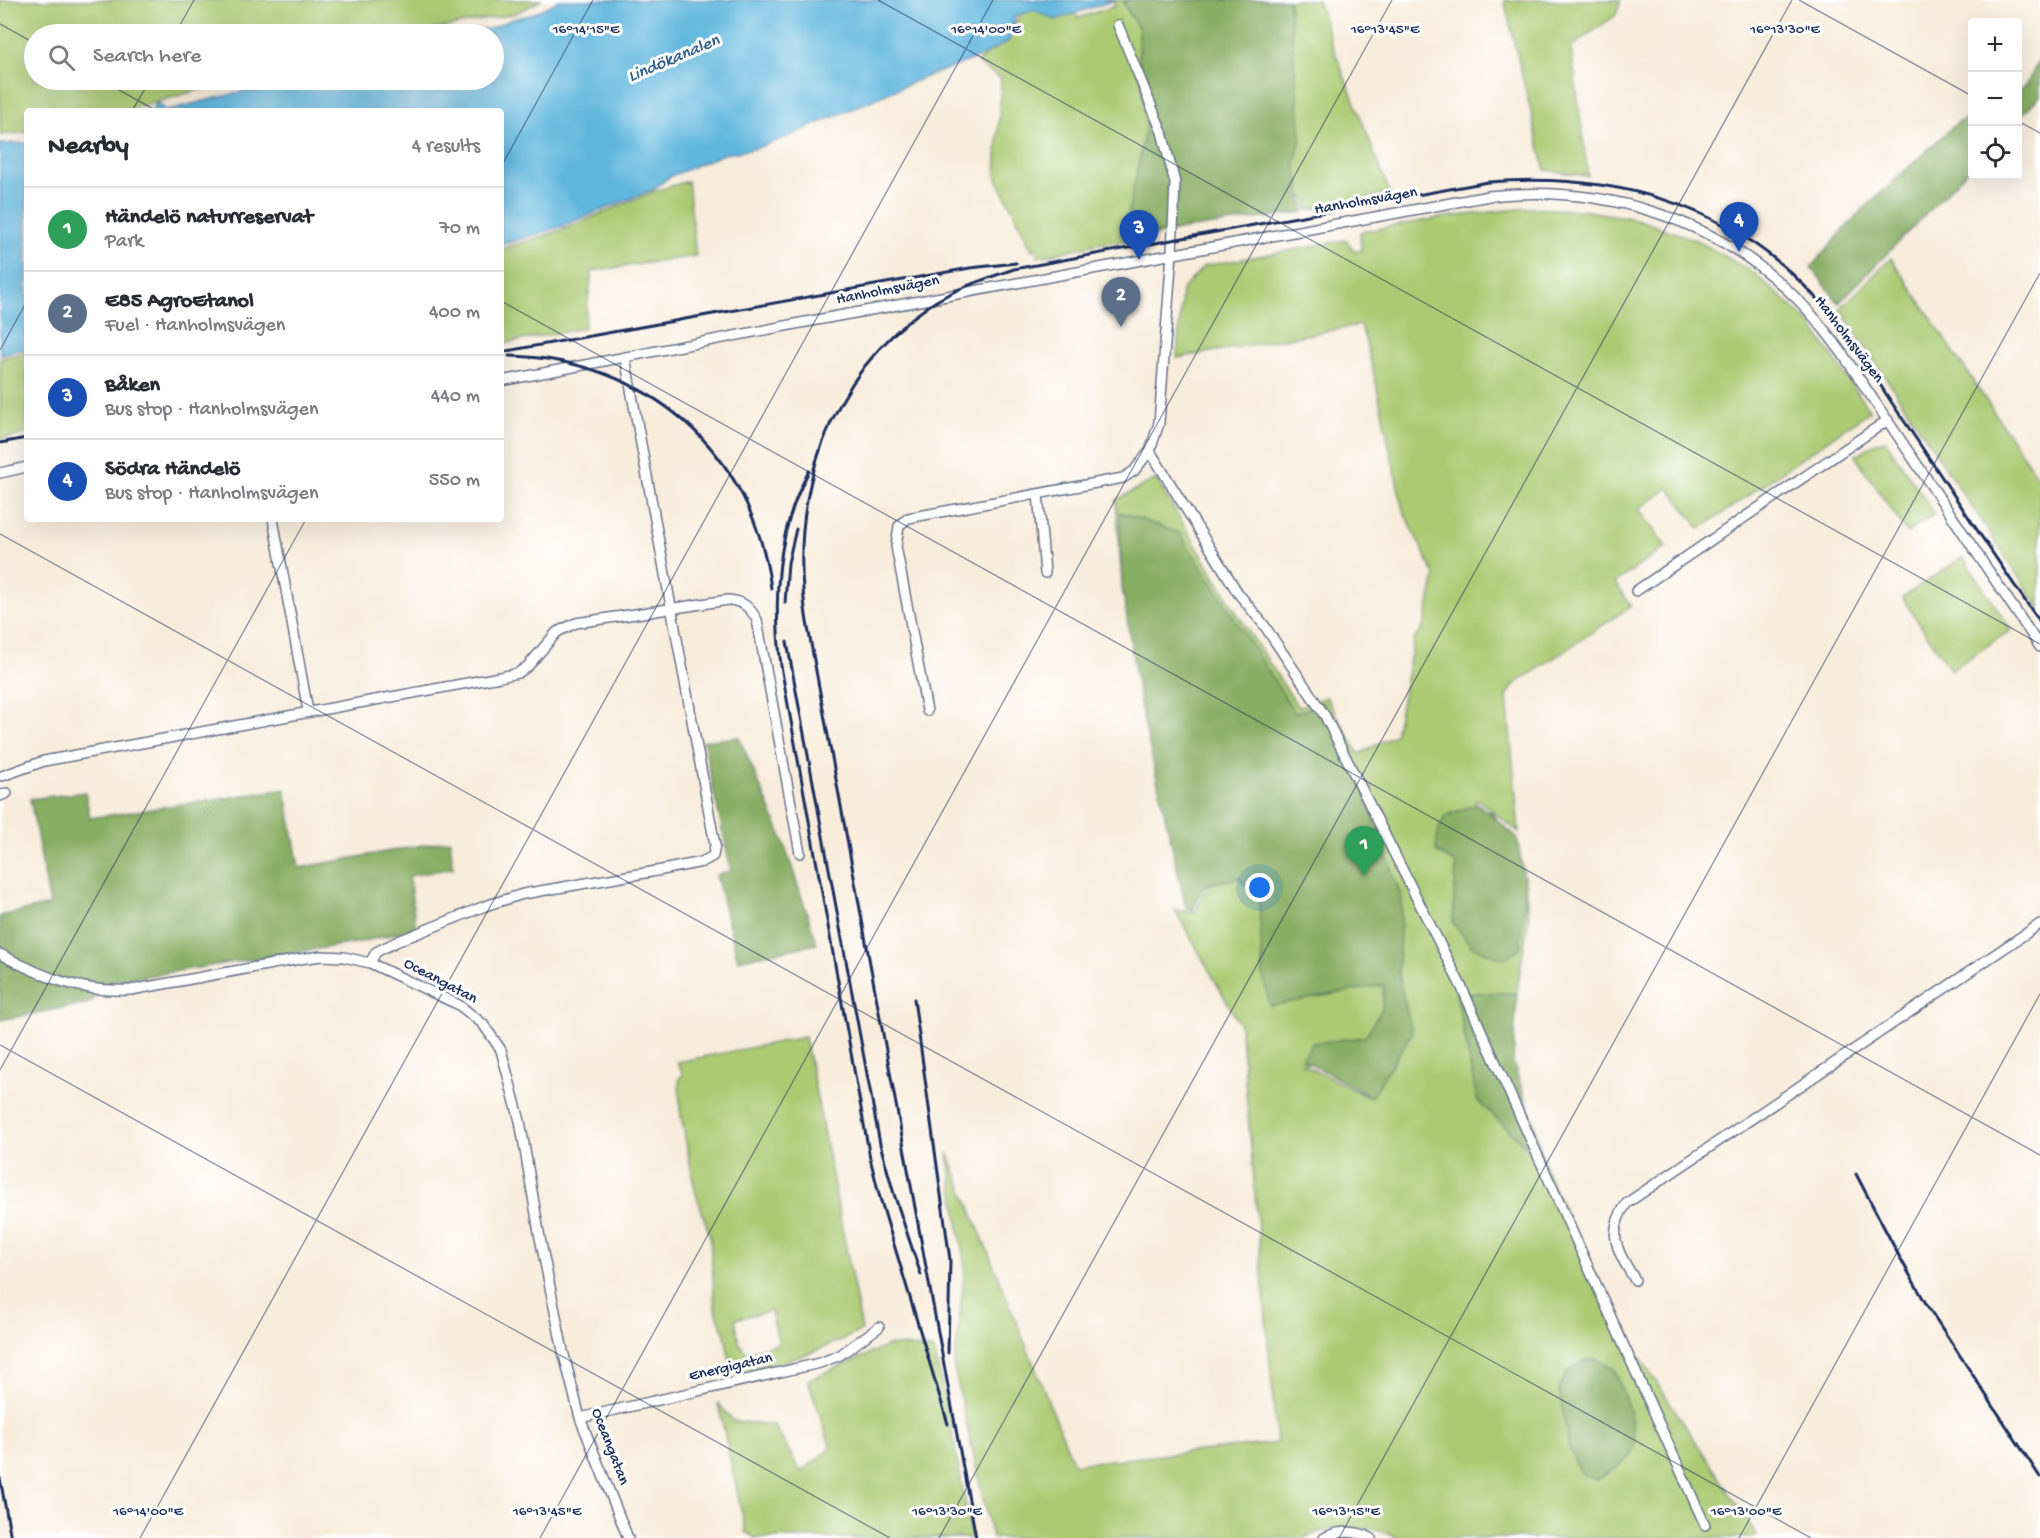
<!DOCTYPE html>
<meta charset="utf-8">
<style>
:root{--surface:#fff;--page:#f2f2f3;--text:#2b2b33;--muted:#7c7c81;--line:#e1e1e2;--accent:#d1495b}
body{margin:0;font-family:"Gochi Hand",sans-serif;background:var(--page);color:var(--text)}
.controls{position:absolute;right:18px;top:18px;display:grid;overflow:hidden;border-radius:6px;box-shadow:0 6px 24px #0002}
.controls button{width:54px;height:54px;display:grid;place-items:center;padding:0;border:0;border-bottom:2px solid var(--line);background:var(--surface);color:var(--text);font:30px sans-serif}
.you{position:absolute;left:1260px;top:888px;width:21px;height:21px;margin:-15px;border:4px solid #fff;border-radius:50%;background:#1a73e8;box-shadow:0 0 0 9px #1a73e833}
.badge{display:grid;place-items:center;width:39px;height:39px;border-radius:50%;background:var(--accent);color:#fff;font-size:20px;font-weight:700}
.pin{position:absolute;translate:-50% -50px;filter:drop-shadow(0 2px 3px #0008)}
.pin::after{content:'';position:absolute;top:32px;width:21px;height:18px;background:inherit;clip-path:polygon(0 0,100% 0,50% 100%)}
.list{margin:0;padding:0;list-style:none}
h2{display:flex;justify-content:space-between;align-items:center;height:78px;margin:0;padding:0 24px;font-size:26px}
h2 small{font-size:20px;font-weight:400;color:var(--muted)}
.list li{display:grid;grid-template-columns:39px 1fr auto;gap:18px;align-items:center;box-sizing:border-box;height:84px;padding:0 24px;border-top:2px solid var(--line)}
.list b{display:block;font-size:22px;white-space:nowrap}
.list p{margin:0;font-size:20px;white-space:nowrap;color:var(--muted)}
.list em{font-size:20px;font-style:normal;color:var(--muted)}
.icon{flex:none;width:33px;height:33px;fill:none;stroke:currentColor;stroke-width:2;stroke-linecap:round;stroke-linejoin:round}
.map{position:relative;flex:none;width:2040px;height:1538px;overflow:hidden}
.search{position:absolute;background:var(--surface);box-shadow:0 6px 24px #0002;left:24px;top:24px;width:480px;height:66px;display:flex;align-items:center;gap:15px;box-sizing:border-box;padding:0 21px;border-radius:33px;color:var(--muted);font-size:22px}
.panel{position:absolute;background:var(--surface);box-shadow:0 6px 24px #0002;left:24px;top:108px;width:480px;height:414px;border-radius:6px}
.map>svg:first-child{display:block}
.green{fill:#abca72;stroke:#637c68;stroke-width:1.5;fill-rule:evenodd}
.forest{fill:#88ae64;stroke:#526e61;stroke-width:1.5}
.water{fill:#61b7de;stroke:#3e739e;stroke-width:1.5}
.lines{fill:none;stroke-linecap:round;stroke-linejoin:round}
.minor-casing{stroke:#687189;stroke-width:12}
.minor{stroke:#fff;stroke-width:9}
.rail{stroke:#1b2f5e;stroke-width:3}
.ticks{fill:none;stroke:#1b2f5e;stroke-width:1.5;stroke-opacity:0.45}
.labels{text-anchor:middle;dominant-baseline:central;stroke-width:6;stroke-linejoin:round;paint-order:stroke}
.street-label{font-size:16px;fill:#1b2f5e;stroke:#fff}
.water-label{font-size:18px;font-style:italic;fill:#345f8b;stroke:#fff}
.ticks-label{font-size:15px;text-anchor:middle;fill:#1b2f5e;stroke:#fff;stroke-width:6;stroke-linejoin:round;paint-order:stroke}
</style>
<div class="map">
<svg width="2040" height="1538" viewBox="0 0 2040 1538">
<rect width="100%" height="100%" fill="#fff"/>
<filter id="ink" filterUnits="userSpaceOnUse"><feTurbulence type="fractalNoise" baseFrequency=".0167" numOctaves="2"/><feDisplacementMap in="SourceGraphic" scale="12" xChannelSelector="R" yChannelSelector="G"/><feConvolveMatrix kernelMatrix="1 2 1 2 8 2 1 2 1" color-interpolation-filters="sRGB"/></filter>
<filter id="wash" filterUnits="userSpaceOnUse"><feTurbulence type="fractalNoise" baseFrequency=".008" numOctaves="4" result="noise"/><feDisplacementMap in="SourceGraphic" scale="24" xChannelSelector="R" yChannelSelector="G"/><feGaussianBlur stdDeviation="1.35" result="paint"/><feColorMatrix in="noise" values="0 0 0 0 0 0 0 0 0 0 0 0 0 0 0 0 0 1.4 0 .05"/><feComposite in="paint" operator="in"/></filter>
<g filter="url(#wash)">
<rect width="100%" height="100%" fill="#f8ecda"/>
<!-- green -->
<path class="green" d="M 0,0 L 542,0 L 514,14 L 409,34 L 34,34 L 34,80 L 233,80 L 125,111 L 27,111 L 27,132 L 0,135 Z
M 1113,0 L 1318,0 L 1331,42 L 1390,193 L 1307,210 L 1304,197 L 1144,239 L 1097,244 L 1039,257 L 1035,249 L 1032,250 L 996,176 L 1001,79 L 977,63 L 1014,25 L 1024,8 L 1075,13 L 1078,18 L 1115,6 Z
M 1504,0 L 1621,0 L 1616,15 L 1571,47 L 1588,176 L 1545,170 Z
M 688,181 L 696,256 L 592,271 L 584,328 L 501,344 L 501,249 L 562,230 L 655,191 Z
M 1528,208 L 1581,210 L 1636,219 L 1696,240 L 1753,272 L 1810,323 L 1870,411 L 1700,529 L 1669,488 L 1639,509 L 1666,547 L 1615,583 L 1631,606 L 1514,685 L 1507,696 L 1519,832 L 1478,800 L 1475,801 L 1477,807 L 1491,812 L 1515,842 L 1523,873 L 1529,914 L 1514,1010 L 1513,1068 L 1533,1123 L 1549,1178 L 1617,1322 L 1757,1535 L 1752,1538 L 1398,1538 C 1370,1524 1332,1524 1304,1538 L 992,1538 L 954,1368 L 965,1268 L 948,1153 L 1074,1464 L 1277,1443 L 1240,1025 L 1175,910 L 1195,913 L 1207,886 L 1206,880 L 1128,584 L 1122,585 L 1116,500 L 1156,479 L 1238,615 L 1298,707 L 1326,697 L 1359,754 L 1395,735 L 1414,639 L 1420,633 L 1425,623 L 1435,576 L 1403,510 L 1373,369 L 1361,325 L 1177,358 L 1182,290 L 1204,266 L 1346,240 L 1355,252 L 1361,250 L 1360,232 L 1438,218 ZM 1311,1063 L 1326,1068 L 1368,1097 L 1302,1064 Z
M 1891,258 L 2040,481 L 2040,609 L 1840,309 Z
M 27,352 L 27,434 L 0,439 L 0,358 Z
M 1885,440 L 1935,514 L 1907,533 L 1855,456 L 1877,442 Z
M 1963,557 L 2011,630 L 1951,670 L 1902,598 Z
M 805,1037 L 862,1330 C 830,1346 798,1359 764,1367 C 754,1369 745,1369 735,1372 L 729,1358 L 725,1335 L 715,1308 L 710,1236 L 695,1190 L 680,1110 L 679,1078 L 683,1075 L 677,1062 ZM 771,1311 L 779,1344 L 745,1352 L 739,1342 L 735,1319 Z
M 890,1345 L 931,1349 L 934,1351 L 946,1401 L 972,1538 L 755,1538 L 744,1531 L 746,1532 L 718,1403 L 733,1421 L 774,1425 L 801,1472 L 831,1448 L 808,1380 Z"/>
<!-- forest -->
<path class="forest" d="M 1129,0 L 1289,0 L 1301,138 L 1295,163 L 1304,212 L 1143,235 L 1124,235 L 1146,126 L 1139,61 L 1139,29 L 1123,3 Z
M 2040,58 L 2040,96 L 2018,119 L 2018,91 L 2026,85 Z
M 1972,118 L 1972,166 L 1839,303 L 1811,267 L 1857,215 L 1958,122 Z
M 1120,512 L 1180,533 L 1295,713 L 1323,703 L 1354,764 L 1402,899 L 1398,972 L 1412,1033 L 1371,1097 L 1302,1059 L 1313,1043 L 1365,1037 L 1382,1009 L 1384,985 L 1270,1006 L 1263,976 L 1259,902 L 1239,878 L 1204,885 L 1193,910 L 1186,908 L 1141,709 L 1122,587 Z
M 739,737 L 782,837 L 817,944 L 738,960 L 716,875 L 731,871 L 703,741 Z
M 285,789 L 299,868 L 450,840 L 453,868 L 409,876 L 416,929 L 356,943 L 108,982 L 90,1003 L 0,1020 L 0,916 L 50,905 L 30,799 L 85,792 L 90,818 Z
M 1478,804 L 1517,837 L 1526,890 L 1520,950 L 1502,959 L 1471,946 L 1453,923 L 1456,864 L 1436,851 C 1438,814 1445,815 1478,804 Z
M 1456,993 L 1517,993 L 1513,1063 L 1535,1126 L 1529,1149 L 1477,1100 Z
M 1597,1359 L 1615,1370 C 1621,1389 1643,1437 1630,1455 C 1621,1466 1609,1473 1596,1480 L 1581,1474 L 1569,1448 L 1559,1388 L 1567,1372 L 1584,1361 Z"/>
<!-- water -->
<path class="water" d="M 558,0 L 1115,0 L 1055,20 L 1035,10 L 1015,16 L 1009,41 L 982,56 L 923,78 L 789,136 L 754,149 L 723,154 L 669,177 L 654,189 L 560,227 L 501,245 L 501,111 L 152,111 L 155,104 L 159,103 L 165,110 L 172,109 L 248,90 L 255,92 L 278,80 L 494,80 L 494,34 L 454,34 L 471,30 L 489,29 L 512,19 L 530,15 L 555,3 Z
M 27,143 L 27,349 L 0,354 L 0,144 Z"/>
</g>
<g filter="url(#ink)">
<g class="lines">
<defs>
<path id="minor" d="M 501,381 L 811,321 L 1489,196 C 1601,184 1714,217 1795,297 C 1813,314 1828,334 1842,353 L 2040,647
M 1150,451 L 1238,593 L 1264,625 L 1325,716 L 1462,988 L 1705,1525
M 0,473 L 27,467
M 1038,494 L 1045,573
M 273,519 L 308,711
M 1636,591 L 1888,420
M 927,711 L 896,546 L 899,526 L 908,518 L 1123,478 L 1134,471 L 1150,451 L 1159,423 L 1172,253 L 1175,183 L 1162,132 L 1118,25
M 2,776 L 44,761 L 500,677 L 518,673 L 528,666 L 557,632 L 576,623 L 728,600 C 743,601 750,607 757,620 L 800,853
M 0,796 L 7,793
M 0,954 C 43,977 81,993 131,990 L 300,959 L 321,956 L 344,957 L 370,963 L 459,1005 L 483,1024 L 501,1050 L 520,1121 L 540,1238 L 563,1351 L 580,1418 L 628,1538
M 370,963 L 376,952 L 396,942 L 485,906 L 523,894 L 662,870 L 702,862 L 713,856 L 715,845 L 625,357
M 1635,1280 C 1618,1252 1605,1233 1627,1203 L 2040,924
M 580,1418 L 820,1363 L 840,1355 L 879,1327
M 1324,1538 C 1340,1530 1355,1530 1371,1538"/>
</defs>
<!-- minor casing -->
<use href="#minor" class="minor-casing"/>
<!-- minor -->
<use href="#minor" class="minor"/>
<!-- rail -->
<path class="rail" d="M 501,352 L 970,268 L 1016,263
M 509,356 C 647,359 753,451 771,588
M 0,443 L 27,438
M 809,471 C 776,532 773,599 781,666 L 870,1158 L 880,1198 L 948,1424
M 785,603 L 788,563 L 796,529
M 787,642 L 880,1144 L 894,1194 L 921,1275
M 914,999 L 950,1260 L 948,1353
M 1856,1174 L 1899,1256 L 1928,1307 L 2040,1477
M 0,1478 L 11,1538
M 976,1538 L 807,622 C 787,500 826,376 930,305 C 956,288 985,279 1014,269 L 1488,182 C 1611,172 1729,202 1815,297 C 1848,332 1873,375 1900,415 C 1947,484 1992,554 2040,622"/>
</g>
</g>
<!-- ticks -->
<path class="ticks" d="M 878,0 L 2040,644M 1799,0 L 1972,96M 0,24 L 34,43M 175,34 L 194,0M 101,80 L 157,111M 132,111 L 150,80M 2018,121 L 2040,133M 501,167 L 593,0M 501,301 L 2040,1155M 0,350 L 27,301M 0,534 L 1811,1538M 0,1045 L 890,1538M 0,1070 L 306,519M 140,1538 L 993,0M 540,1538 L 1392,0M 939,1538 L 1792,0M 1339,1538 L 2040,273M 1739,1538 L 2040,994"/>
<g class="labels">
<!-- street labels -->
<g class="street-label">
<text transform="translate(1366 202) rotate(-10)">Hanholmsvägen</text>
<text transform="translate(888 291) rotate(-11)">Hanholmsvägen</text>
<text transform="translate(1848 340) rotate(53)">Hanholmsvägen</text>
<text transform="translate(440 982) rotate(28)">Oceangatan</text>
<text transform="translate(731 1368) rotate(-13)">Energigatan</text>
<text transform="translate(609 1447) rotate(69)">Oceangatan</text>
</g>
<!-- water labels -->
<g class="water-label">
<text transform="translate(674 59) rotate(-23)">Lindökanalen</text>
</g>
</g>
<g class="ticks-label">
<text x="586" y="33">16°14'15"E</text>
<text x="986" y="33">16°14'00"E</text>
<text x="1385" y="33">16°13'45"E</text>
<text x="1785" y="33">16°13'30"E</text>
<text x="148" y="1515">16°14'00"E</text>
<text x="547" y="1515">16°13'45"E</text>
<text x="947" y="1515">16°13'30"E</text>
<text x="1346" y="1515">16°13'15"E</text>
<text x="1746" y="1515">16°13'00"E</text>
</g>
</svg>
<div class="controls">
<button>+</button>
<button>−</button>
<button><svg class="icon" aria-label="locate" viewBox="0 0 24 24"><circle cx="12" cy="12" r="6"/><path d="M12 2v4M12 18v4M2 12h4M18 12h4"/></svg></button>
</div>
<div class="you"></div>
<div class="pin badge" style="left:1364px;top:876px;background:#2e9e5b">1</div>
<div class="pin badge" style="left:1121px;top:327px;background:#5c6f8a">2</div>
<div class="pin badge" style="left:1139px;top:260px;background:#1a4fb4">3</div>
<div class="pin badge" style="left:1739px;top:252px;background:#1a4fb4">4</div>
<div class="search"><svg class="icon" aria-label="search" viewBox="0 0 24 24"><circle cx="10" cy="10" r="6"/><path d="M15 15l6 6"/></svg>Search here</div>
<section class="panel">
<h2>Nearby<small>4 results</small></h2>
<ul class="list">
<li><span class="badge" style="background:#2e9e5b">1</span><div><b>Händelö naturreservat</b><p>Park</p></div><em>70 m</em></li>
<li><span class="badge" style="background:#5c6f8a">2</span><div><b>E85 AgroEtanol</b><p>Fuel · Hanholmsvägen</p></div><em>400 m</em></li>
<li><span class="badge" style="background:#1a4fb4">3</span><div><b>Båken</b><p>Bus stop · Hanholmsvägen</p></div><em>440 m</em></li>
<li><span class="badge" style="background:#1a4fb4">4</span><div><b>Södra Händelö</b><p>Bus stop · Hanholmsvägen</p></div><em>550 m</em></li>
</ul>
</section>
</div>
